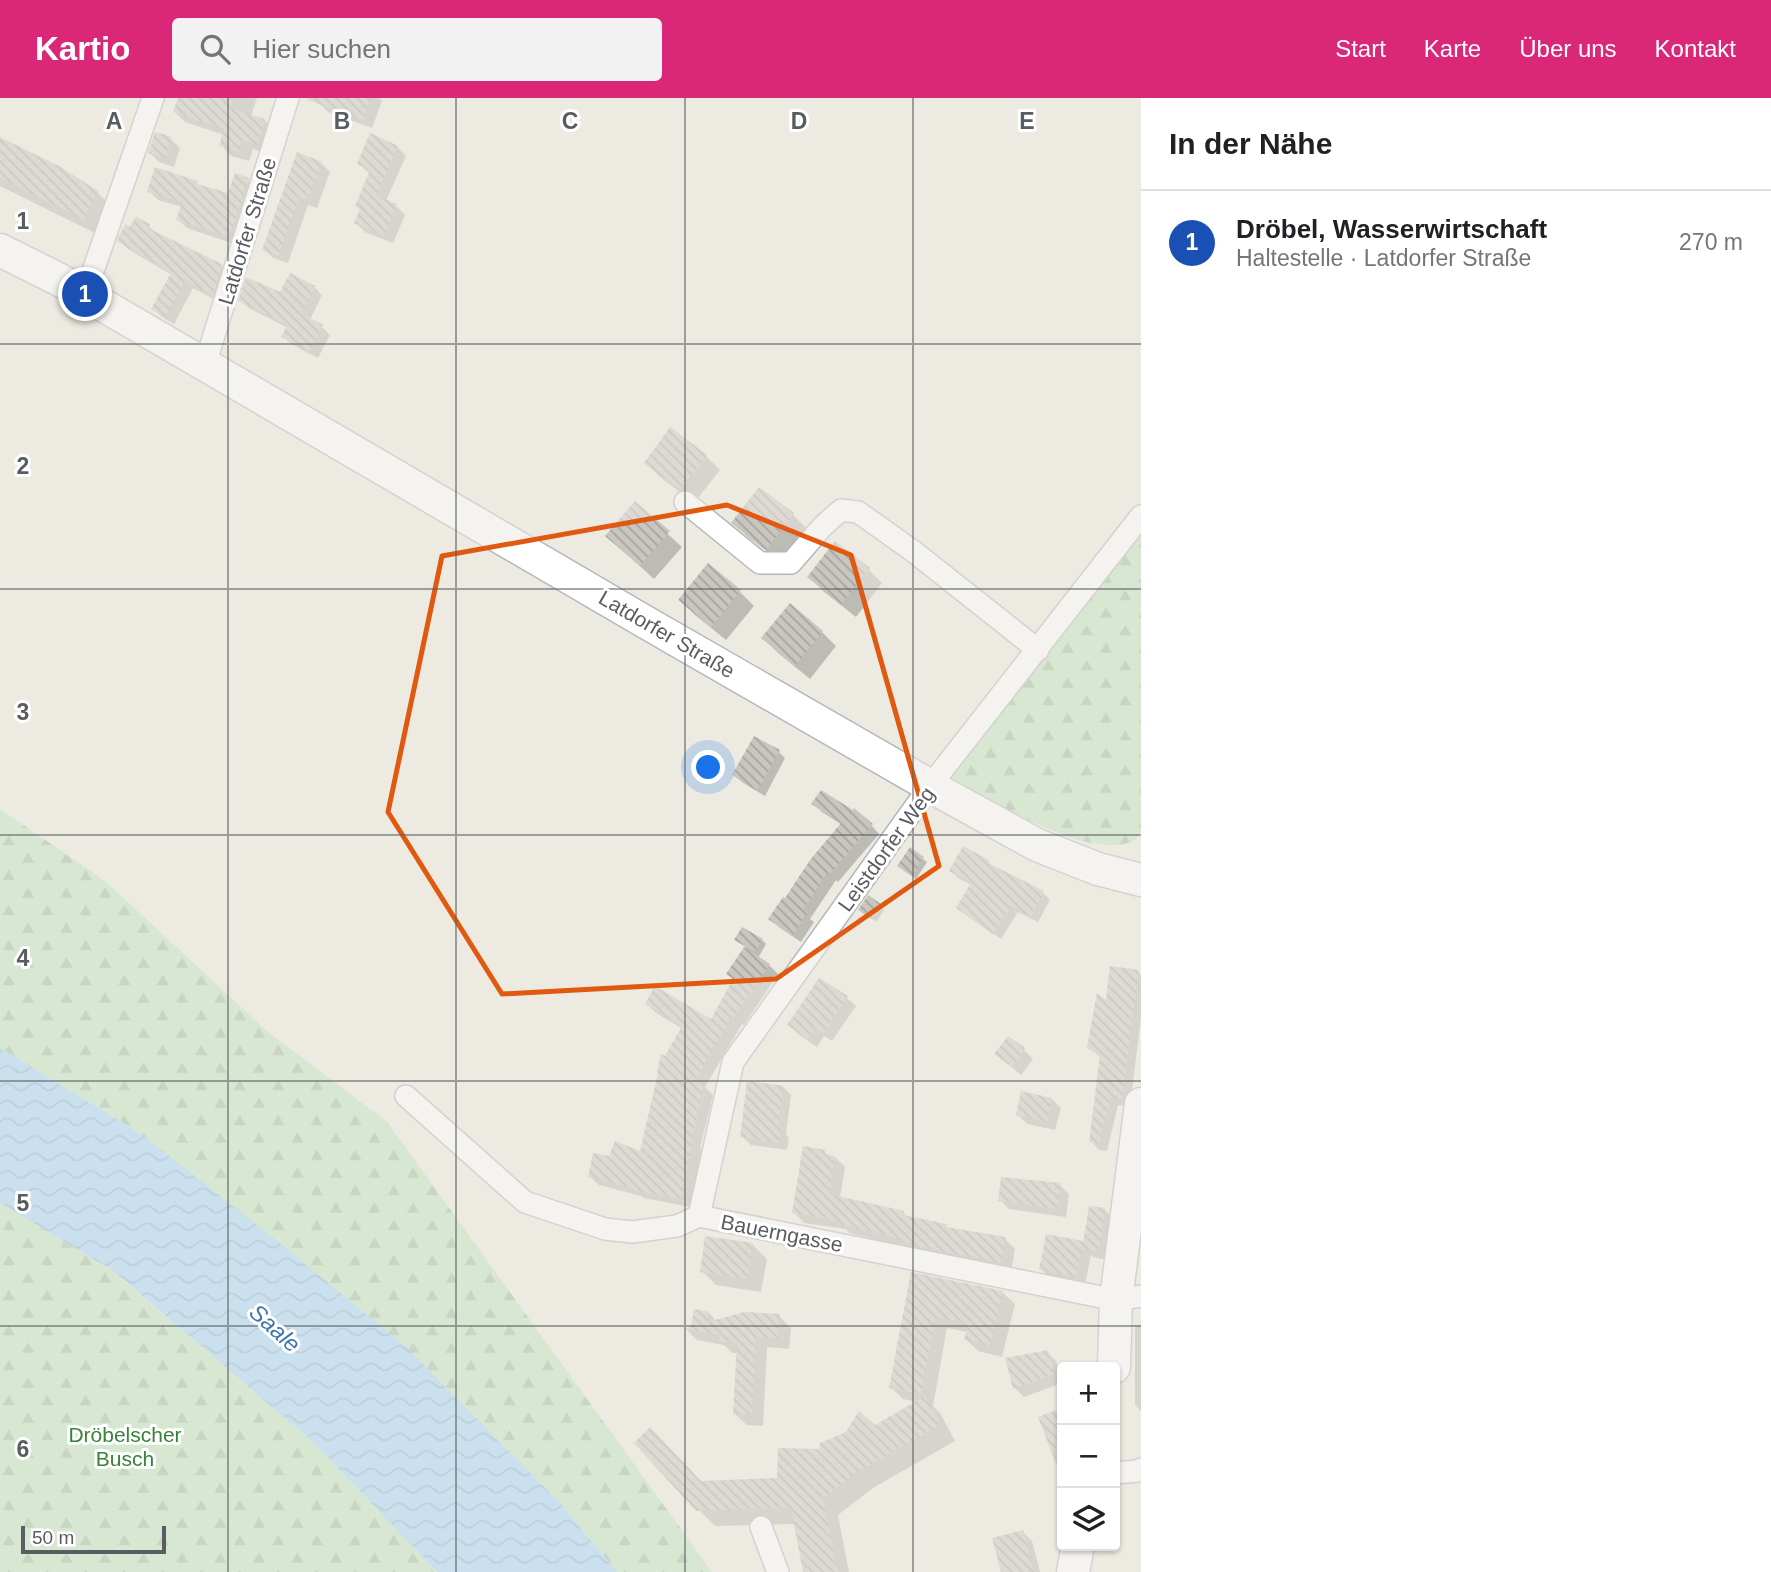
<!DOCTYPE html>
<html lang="de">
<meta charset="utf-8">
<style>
:root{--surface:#fff;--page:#f2f2f2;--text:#202124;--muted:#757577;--line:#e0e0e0;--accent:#db2777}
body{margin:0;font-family:Helvetica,sans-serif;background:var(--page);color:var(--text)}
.controls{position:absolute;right:21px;bottom:21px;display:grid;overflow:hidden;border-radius:7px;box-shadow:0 2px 5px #0004}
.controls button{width:63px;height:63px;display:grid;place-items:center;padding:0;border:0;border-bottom:2px solid var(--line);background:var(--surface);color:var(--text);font:35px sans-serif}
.scale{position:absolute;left:21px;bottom:18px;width:145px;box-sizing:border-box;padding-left:7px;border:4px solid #595d61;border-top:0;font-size:19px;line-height:24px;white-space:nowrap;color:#595d61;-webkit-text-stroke:5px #fff;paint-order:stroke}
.you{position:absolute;left:709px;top:670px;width:24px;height:24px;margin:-18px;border:5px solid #fff;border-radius:50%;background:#1a73e8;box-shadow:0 0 0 10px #1a73e833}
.badge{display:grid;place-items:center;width:46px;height:46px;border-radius:50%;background:var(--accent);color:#fff;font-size:23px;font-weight:700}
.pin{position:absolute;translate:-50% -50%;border:4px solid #fff;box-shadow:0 2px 7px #0006}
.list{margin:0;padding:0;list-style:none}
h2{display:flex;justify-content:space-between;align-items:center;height:91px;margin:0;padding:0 28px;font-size:30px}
h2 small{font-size:23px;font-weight:400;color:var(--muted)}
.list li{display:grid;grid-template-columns:46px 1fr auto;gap:21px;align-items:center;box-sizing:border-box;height:105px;padding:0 28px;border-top:2px solid var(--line)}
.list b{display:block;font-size:26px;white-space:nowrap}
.list p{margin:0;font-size:23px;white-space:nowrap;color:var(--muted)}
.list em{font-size:23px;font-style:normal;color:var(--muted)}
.icon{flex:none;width:38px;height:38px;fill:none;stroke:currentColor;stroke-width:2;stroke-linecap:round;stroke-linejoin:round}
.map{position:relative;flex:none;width:1141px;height:1474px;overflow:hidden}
header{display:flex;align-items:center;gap:42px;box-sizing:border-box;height:98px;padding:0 35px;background:var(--accent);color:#fff}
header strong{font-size:33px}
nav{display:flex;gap:38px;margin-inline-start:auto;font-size:24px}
.search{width:490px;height:63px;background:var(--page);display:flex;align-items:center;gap:18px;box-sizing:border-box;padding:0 24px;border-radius:7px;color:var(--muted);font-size:26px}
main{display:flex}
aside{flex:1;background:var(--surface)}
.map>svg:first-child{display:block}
.forest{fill:url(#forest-firs)}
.water{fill:url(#water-waves)}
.shadow{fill:#0003}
.building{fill:url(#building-back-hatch)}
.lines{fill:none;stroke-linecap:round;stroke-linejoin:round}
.minor-casing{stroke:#b4b7bb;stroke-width:24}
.secondary-casing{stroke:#b5b8bd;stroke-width:35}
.minor{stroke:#fff;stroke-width:21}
.secondary{stroke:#fff;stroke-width:32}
.marked{fill:none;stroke:#e15910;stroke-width:5;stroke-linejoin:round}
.grid{fill:none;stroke:#595d61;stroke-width:2;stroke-opacity:0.55}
.labels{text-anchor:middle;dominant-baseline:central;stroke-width:6;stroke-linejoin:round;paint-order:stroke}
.street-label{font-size:21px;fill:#595d61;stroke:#fff}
.park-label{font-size:21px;fill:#37833a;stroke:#fff}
.water-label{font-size:23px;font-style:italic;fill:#3f75ae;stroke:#fff}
.grid-label{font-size:23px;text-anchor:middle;font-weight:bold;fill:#595d61;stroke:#fff;stroke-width:6;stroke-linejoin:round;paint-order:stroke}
</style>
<header>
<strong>Kartio</strong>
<div class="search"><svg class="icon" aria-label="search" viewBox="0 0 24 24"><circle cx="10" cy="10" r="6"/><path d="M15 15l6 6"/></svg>Hier suchen</div>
<nav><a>Start</a><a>Karte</a><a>Über uns</a><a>Kontakt</a></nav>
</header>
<main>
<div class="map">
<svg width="1141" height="1474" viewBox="0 0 1141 1474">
<defs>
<pattern id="forest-firs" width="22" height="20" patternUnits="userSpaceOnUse" patternTransform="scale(1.75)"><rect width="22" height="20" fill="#bde4bd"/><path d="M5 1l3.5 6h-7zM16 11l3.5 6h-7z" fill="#9dbc9d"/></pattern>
<pattern id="water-waves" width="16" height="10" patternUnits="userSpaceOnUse" patternTransform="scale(1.75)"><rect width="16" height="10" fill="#a0d5fd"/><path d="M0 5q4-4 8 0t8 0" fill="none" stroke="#85b0d0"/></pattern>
<pattern id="building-back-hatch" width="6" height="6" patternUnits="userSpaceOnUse" patternTransform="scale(1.75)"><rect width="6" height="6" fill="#c9c6c0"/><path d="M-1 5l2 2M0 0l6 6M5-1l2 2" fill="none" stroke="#a6a49f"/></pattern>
</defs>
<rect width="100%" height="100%" fill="#eceae1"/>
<!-- forest -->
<path class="forest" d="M 1141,437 L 1141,734 C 1139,737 1137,740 1134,742 C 1130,745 1127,745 1123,746 C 1072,755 994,702 948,678 Z
M 0,711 L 105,783 L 268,934 L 387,1024 L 712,1474 L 617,1474 L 561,1406 L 406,1249 L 141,1036 L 0,950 Z
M 0,1105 L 112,1173 L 314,1345 L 437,1474 L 0,1474 Z"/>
<!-- water -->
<path class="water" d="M 0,950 L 141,1036 L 281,1146 L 406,1249 L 561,1406 L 617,1474 L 437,1474 L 314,1345 L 113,1173 L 0,1105 Z"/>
<!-- shadow -->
<path class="shadow" d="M 180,0 L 257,0 L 251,18 L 264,22 L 274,32 L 267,56 L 253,51 L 249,63 L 231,58 L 221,47 L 224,37 L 185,24 L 175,14 Z
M 321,0 L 379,0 L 382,3 L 372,30 L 328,14 L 319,5 Z
M 0,41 L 97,94 L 116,113 L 103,139 L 0,88 Z
M 171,41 L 180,50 L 174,69 L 159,64 L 150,55 Z
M 397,49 L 406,58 L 386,103 L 396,108 L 405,117 L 393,145 L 365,134 L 356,125 L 361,112 L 357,108 L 370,76 L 359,66 Z
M 321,65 L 330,74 L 317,110 L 308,107 L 288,165 L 273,160 L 264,151 Z
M 248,82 L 257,90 L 237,147 L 187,130 L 178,122 L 182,109 L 158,102 L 149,93 L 197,85 L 201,89 L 229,98 Z
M 149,128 L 156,136 L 221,168 L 230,176 L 221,205 L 193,190 L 174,226 L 162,219 L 153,211 L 172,177 L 128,151 L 119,143 Z
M 314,189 L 322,197 L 310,222 L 322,229 L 330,237 L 318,260 L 291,246 L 283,238 L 288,230 L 249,210 L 240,202 L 281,197 Z
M 706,358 L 720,372 L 694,405 L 660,379 L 646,365 Z
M 635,406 L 682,449 L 654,481 L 621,451 Z
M 792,416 L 806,430 L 781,464 L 748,439 L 734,425 Z
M 708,468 L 740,494 L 754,508 L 726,542 L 694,516 L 680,502 Z
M 868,471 L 882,485 L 856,519 L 823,493 L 810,479 Z
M 790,508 L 822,534 L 836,548 L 810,581 L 777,554 L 763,540 Z
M 778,653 L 785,660 L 765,698 L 742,684 L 735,677 Z
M 814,706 L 872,728 L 879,736 L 838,784 L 836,782 L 810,821 L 814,824 L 801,844 L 779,829 L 771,821 L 842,727 L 822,714 Z
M 910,751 L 927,764 L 916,781 L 903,772 Z
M 988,764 L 995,771 L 1043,795 L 1050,802 L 1038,824 L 1018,814 L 1001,841 L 965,816 L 972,787 L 958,780 L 951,772 Z
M 869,800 L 884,812 L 876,824 L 864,816 Z
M 736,842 L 762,842 L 766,846 L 758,860 L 769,867 L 778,876 L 744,927 L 742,926 L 705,989 L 713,997 L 700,1050 L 702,1051 L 690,1109 L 644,1100 L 641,1098 L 599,1087 L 589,1078 L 610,1060 L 641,1055 L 666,960 L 683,931 L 656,915 L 647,906 L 712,923 L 734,882 L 728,876 L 746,849 Z
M 1138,874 L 1141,877 L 1141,920 L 1130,1008 L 1118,1007 L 1107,1053 L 1099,1052 L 1091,1043 L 1101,960 L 1089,949 L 1107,905 Z
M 847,900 L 856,908 L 832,943 L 824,938 L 817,949 L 798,936 L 789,927 Z
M 1024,952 L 1033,961 L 1021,977 L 997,956 Z
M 783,989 L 791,997 L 786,1036 L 789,1040 L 787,1052 L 751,1047 L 742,1038 Z
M 1052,1001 L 1061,1010 L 1055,1032 L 1027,1026 L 1018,1017 Z
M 824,1054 L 829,1058 L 835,1059 L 845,1069 L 840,1100 L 903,1114 L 908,1120 L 946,1128 L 949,1131 L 1005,1141 L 1015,1151 L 1011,1175 L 849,1135 L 846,1131 L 804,1125 L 794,1114 Z
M 1060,1087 L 1069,1096 L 1066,1119 L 1009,1111 L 1000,1102 Z
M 1104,1111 L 1113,1120 L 1107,1162 L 1093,1159 L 1091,1157 L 1085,1187 L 1050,1180 L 1041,1171 L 1082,1144 L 1085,1147 Z
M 753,1147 L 767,1161 L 761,1194 L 716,1187 L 702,1173 Z
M 912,1176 L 1002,1194 L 1015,1206 L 1002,1259 L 978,1253 L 966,1241 L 968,1234 L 947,1230 L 933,1308 L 940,1315 L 955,1343 L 873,1390 L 838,1417 L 849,1474 L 805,1474 L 796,1426 L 715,1428 L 699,1412 L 701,1385 L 778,1382 L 820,1353 L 875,1329 L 917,1304 L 903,1301 L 891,1289 Z
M 709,1215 L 717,1224 L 779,1218 L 791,1230 L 789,1251 L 767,1249 L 763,1328 L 747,1327 L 735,1316 L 739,1255 L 732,1255 L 724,1247 L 697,1242 L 687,1232 L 693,1231 Z
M 1135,1227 L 1141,1227 L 1141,1313 L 1135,1307 Z
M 1047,1254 L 1056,1263 L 1062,1285 L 1024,1299 L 1015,1290 Z
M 1023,1434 L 1032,1443 L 1040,1474 L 1003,1474 Z"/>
<!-- building -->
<path class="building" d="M 178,0 L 233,0 L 230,10 L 265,21 L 257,47 L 242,42 L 239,54 L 219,48 L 224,31 L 173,14 Z
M 308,0 L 371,0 L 363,22 L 308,2 Z
M 155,34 L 172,39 L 165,61 L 148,55 Z
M 370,35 L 398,48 L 376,97 L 397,106 L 384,138 L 354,125 L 360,111 L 355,108 L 370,72 L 357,66 Z
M 0,39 L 59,68 L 98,93 L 84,122 L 0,80 Z
M 297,54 L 322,64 L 308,102 L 299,99 L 279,158 L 262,152 Z
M 155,69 L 198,83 L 197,86 L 228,95 L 235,75 L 249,80 L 229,139 L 176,122 L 182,104 L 147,94 Z
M 136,119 L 150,126 L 148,130 L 222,166 L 213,198 L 185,183 L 165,219 L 151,211 L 171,175 L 117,143 L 125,126 L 129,129 Z
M 290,175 L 315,188 L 302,216 L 323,227 L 309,254 L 281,239 L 287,227 L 238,203 L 246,179 L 280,194 Z
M 670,329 L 707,357 L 680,392 L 644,365 Z
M 759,389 L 794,415 L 766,452 L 731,425 Z
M 635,403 L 670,433 L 640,468 L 605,438 Z
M 835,443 L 870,470 L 841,506 L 807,479 Z
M 708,465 L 741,492 L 711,529 L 678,502 Z
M 790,505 L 823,533 L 795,568 L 761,540 Z
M 754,638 L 780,652 L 757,693 L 732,677 Z
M 821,692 L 853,712 L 854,710 L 873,726 L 829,777 L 827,775 L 803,812 L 807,815 L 792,838 L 768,821 L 783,799 L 785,800 L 810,762 L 841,725 L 811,706 Z
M 963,748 L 989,762 L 988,765 L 1044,793 L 1031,819 L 1011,808 L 993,836 L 956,810 L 971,785 L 949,773 Z
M 910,749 L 924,759 L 912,778 L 897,768 Z
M 868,797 L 881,806 L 871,821 L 858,812 Z
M 742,829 L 763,841 L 755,854 L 734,842 Z
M 744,849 L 770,866 L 734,919 L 732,918 L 694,984 L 704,986 L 692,1040 L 693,1041 L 681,1101 L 633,1092 L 633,1090 L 588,1079 L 593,1055 L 609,1058 L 615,1043 L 640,1053 L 658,975 L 657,975 L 661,956 L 665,958 L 682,928 L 645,906 L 655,888 L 711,921 L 733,881 L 726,876 Z
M 1110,868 L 1139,872 L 1122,1001 L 1111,1000 L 1099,1046 L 1089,1044 L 1100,958 L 1087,950 L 1097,895 L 1106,902 Z
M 819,880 L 848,898 L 823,936 L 815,930 L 808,941 L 787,927 Z
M 1008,938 L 1025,950 L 1012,969 L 994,956 Z
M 747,983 L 784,988 L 778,1029 L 782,1030 L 779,1045 L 740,1039 Z
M 1021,993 L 1052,1000 L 1047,1024 L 1016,1017 Z
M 803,1048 L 825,1052 L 825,1056 L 835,1058 L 829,1096 L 904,1113 L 903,1117 L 947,1126 L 946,1129 L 1006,1139 L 1001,1165 L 916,1148 L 916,1146 L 898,1142 L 898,1140 L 837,1126 L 838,1123 L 792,1115 Z
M 1001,1079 L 1061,1085 L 1057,1111 L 998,1103 Z
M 1089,1108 L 1105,1110 L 1099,1154 L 1082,1151 Z
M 1046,1136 L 1083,1143 L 1076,1179 L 1039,1172 Z
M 705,1138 L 753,1145 L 748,1181 L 700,1174 Z
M 911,1174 L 1003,1193 L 990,1248 L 964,1242 L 968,1225 L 936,1219 L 921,1296 L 889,1290 Z
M 694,1211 L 709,1214 L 707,1224 L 745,1214 L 780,1216 L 778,1240 L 756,1239 L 752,1317 L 733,1316 L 737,1245 L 719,1244 L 719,1237 L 684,1231 L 691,1229 Z
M 1048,1252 L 1054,1276 L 1013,1291 L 1005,1260 Z
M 925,1298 L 941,1327 L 857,1374 L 823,1401 L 838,1474 L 803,1474 L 791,1410 L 696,1413 L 634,1345 L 650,1329 L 701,1383 L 777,1380 L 778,1350 L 819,1351 L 820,1345 L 846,1334 L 859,1313 L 875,1327 Z
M 1062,1310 L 1062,1379 L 1061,1379 L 1038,1319 Z
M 1023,1432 L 1034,1474 L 1001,1474 L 992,1440 Z"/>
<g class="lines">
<defs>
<path id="minor" d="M 85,196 L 153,0
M 205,266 L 288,0
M 685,404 L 760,465 L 791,465 L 823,428 L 841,412 L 858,414 L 913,453 L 1038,552
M 406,998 L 525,1104 L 605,1131 L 632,1134 L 677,1128 L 699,1118 L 1116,1202 L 1141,1198
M 699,1118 L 733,964 L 930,688 L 1141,418
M 1115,1375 L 1138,1373 L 1141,1371
M 761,1429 L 778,1474"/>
<path id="secondary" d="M 0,152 L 60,182 L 647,525 L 939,693 L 1037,747 L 1098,771 L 1141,782
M 1114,1269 L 1116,1202 L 1141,1006
M 1073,1474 L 1078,1448"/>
</defs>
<!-- minor casing -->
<use href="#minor" class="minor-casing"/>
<!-- secondary casing -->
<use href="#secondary" class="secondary-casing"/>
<!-- minor -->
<use href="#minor" class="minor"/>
<!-- secondary -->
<use href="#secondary" class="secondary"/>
</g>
<!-- marked area -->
<path d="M0 0H1141V1474H0ZM 727,407 L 851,457 L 939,768 L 776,881 L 502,896 L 388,714 L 442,458 Z" fill="#eceae1" fill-opacity=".55" fill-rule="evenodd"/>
<path class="marked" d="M 727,407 L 851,457 L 939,768 L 776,881 L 502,896 L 388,714 L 442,458 Z"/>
<!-- grid -->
<path class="grid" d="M 228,0 L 228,1474M 456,0 L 456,1474M 685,0 L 685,1474M 913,0 L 913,1474M 0,246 L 1141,246M 0,491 L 1141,491M 0,737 L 1141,737M 0,983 L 1141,983M 0,1228 L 1141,1228"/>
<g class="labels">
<!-- street labels -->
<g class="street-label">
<text transform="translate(247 133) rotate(-73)">Latdorfer Straße</text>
<text transform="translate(667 536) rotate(30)">Latdorfer Straße</text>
<text transform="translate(886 751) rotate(-54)">Leistdorfer Weg</text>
<text transform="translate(782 1135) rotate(11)">Bauerngasse</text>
</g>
<!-- park labels -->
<g class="park-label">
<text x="125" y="1336">Dröbelscher<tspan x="125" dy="24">Busch</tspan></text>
</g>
<!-- water labels -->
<g class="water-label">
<text transform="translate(275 1230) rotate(42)">Saale</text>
</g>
</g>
<g class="grid-label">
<text x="114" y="31">A</text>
<text x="342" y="31">B</text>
<text x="570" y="31">C</text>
<text x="799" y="31">D</text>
<text x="1027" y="31">E</text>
<text x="23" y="131">1</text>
<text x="23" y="376">2</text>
<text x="23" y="622">3</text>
<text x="23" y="868">4</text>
<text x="23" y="1113">5</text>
<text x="23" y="1359">6</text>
</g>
</svg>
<div class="controls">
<button>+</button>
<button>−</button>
<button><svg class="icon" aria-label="layers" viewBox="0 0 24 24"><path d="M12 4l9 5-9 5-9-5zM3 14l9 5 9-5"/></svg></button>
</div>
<div class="scale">50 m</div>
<div class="you"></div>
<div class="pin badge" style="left:85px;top:196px;background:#1a4fb4">1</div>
</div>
<aside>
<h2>In der Nähe<small></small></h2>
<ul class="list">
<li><span class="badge" style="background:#1a4fb4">1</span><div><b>Dröbel, Wasserwirtschaft</b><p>Haltestelle · Latdorfer Straße</p></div><em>270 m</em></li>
</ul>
</aside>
</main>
